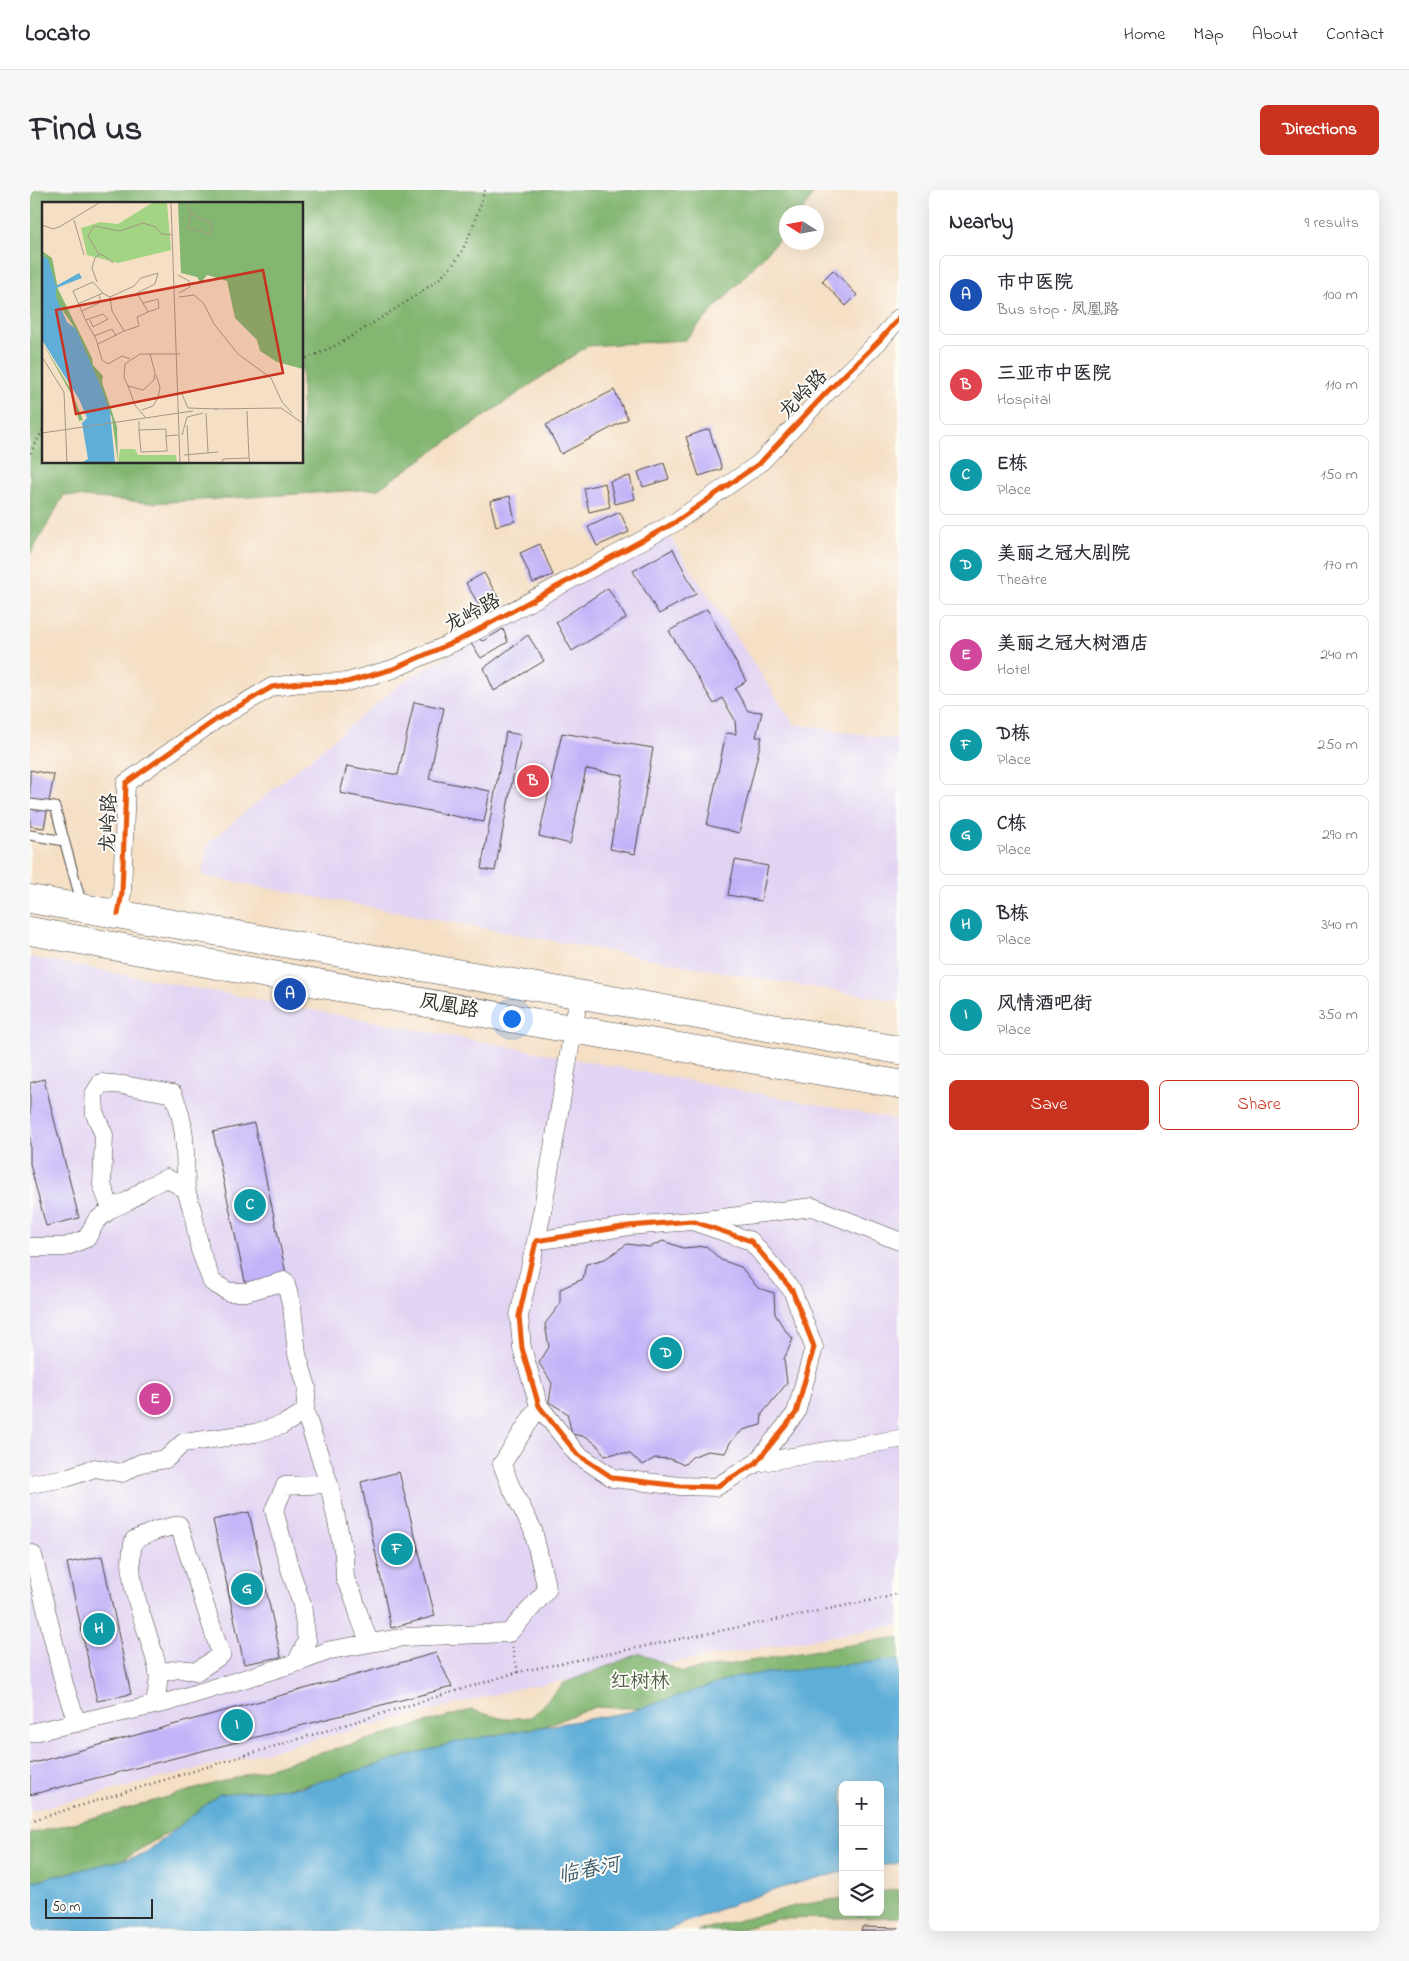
<!DOCTYPE html>
<meta charset="utf-8">
<style>
:root{--surface:#fff;--page:#f7f7f7;--text:#2b2b33;--muted:#7c7c81;--line:#e1e1e2;--accent:#c8321e}
body{margin:0;font-family:"Indie Flower","LXGW WenKai TC",sans-serif;background:var(--page);color:var(--text)}
.controls{position:absolute;right:15px;bottom:15px;display:grid;overflow:hidden;border-radius:8px;box-shadow:0 5px 20px #0002}
.controls button{width:45px;height:45px;display:grid;place-items:center;padding:0;border:0;border-bottom:1px solid var(--line);background:var(--surface);color:var(--text);font:25px sans-serif}
.compass{position:absolute;left:749px;top:15px;width:45px;height:45px;border-radius:50%;background:var(--surface);box-shadow:0 5px 20px #0002;rotate:281deg}
.scale{position:absolute;left:15px;bottom:12px;width:108px;box-sizing:border-box;padding-left:5px;border:2px solid #2b2b2b;border-top:0;font-size:14px;line-height:18px;white-space:nowrap;color:#2b2b2b;-webkit-text-stroke:4px #fdfcf7;paint-order:stroke}
.you{position:absolute;left:481px;top:828px;width:18px;height:18px;margin:-12px;border:4px solid #fff;border-radius:50%;background:#1a73e8;box-shadow:0 0 0 8px #1a73e833}
.badge{display:grid;place-items:center;width:32px;height:32px;border-radius:50%;background:var(--accent);color:#fff;font-size:16px;font-weight:700}
.pin{position:absolute;translate:-50% -50%;border:2px solid #fff;box-shadow:0 1px 5px #0006}
.list{margin:0;padding:0;list-style:none}
h2{display:flex;justify-content:space-between;align-items:center;height:65px;margin:0;padding:0 20px;font-size:21px}
h2 small{font-size:16px;font-weight:400;color:var(--muted)}
.list li{display:grid;grid-template-columns:32px 1fr auto;gap:15px;align-items:center;box-sizing:border-box;height:80px;margin:0 10px 10px;padding:0 10px;border:1px solid var(--line);border-radius:8px}
.list b{display:block;font-size:19px;white-space:nowrap}
.list p{margin:0;font-size:16px;white-space:nowrap;color:var(--muted)}
.list em{font-size:16px;font-style:normal;color:var(--muted)}
.actions{display:flex;gap:10px;padding:15px 20px}
.actions a{flex:1;padding:11px 0;border:1px solid var(--accent);border-radius:8px;text-align:center;font-size:18px;color:var(--accent)}
.actions .main{background:var(--accent);color:#fff}
.icon{flex:none;width:28px;height:28px;fill:none;stroke:currentColor;stroke-width:2;stroke-linecap:round;stroke-linejoin:round}
.map{position:relative;flex:none;width:869px;height:1741px;overflow:hidden;border-radius:8px}
header{display:flex;align-items:center;gap:30px;box-sizing:border-box;height:70px;padding:0 25px;background:var(--surface);border-bottom:1px solid var(--line)}
header strong{font-size:24px}
nav{display:flex;gap:28px;margin-inline-start:auto;font-size:18px}
.intro{display:flex;align-items:center;justify-content:space-between;box-sizing:border-box;height:120px;padding:0 30px}
h1{margin:0;font-size:35px}
.button{padding:12px 22px;border-radius:8px;background:var(--accent);color:#fff;font-size:18px;font-weight:700}
main{display:flex;gap:30px;padding:0 30px}
aside{flex:1;background:var(--surface);border-radius:8px;box-shadow:0 5px 20px #0002}
.map>svg:first-child{display:block}
.built{fill:#e2d4f3}
.forest{fill:#82b671;stroke:#56704e;fill-rule:evenodd}
.water{fill:#5eaed8;stroke:#446c82}
.building{fill:#c2b3f8}
.lines{fill:none;stroke-linecap:round;stroke-linejoin:round}
.service-casing{stroke:#494642;stroke-width:11}
.minor-casing{stroke:#494642;stroke-width:19}
.trunk-casing{stroke:#494642;stroke-width:29}
.path{stroke:#494642;stroke-width:2.5;stroke-dasharray:1 4;stroke-linecap:butt}
.service{stroke:#fff;stroke-width:9}
.minor{stroke:#fff;stroke-width:18}
.trunk{stroke:#fff;stroke-width:28}
.cycleway-casing{stroke:#fdfcf7;stroke-width:8}
.cycleway{stroke:#e8590c;stroke-width:5}
.labels{text-anchor:middle;dominant-baseline:central;stroke-width:4;stroke-linejoin:round;paint-order:stroke}
.street-label{font-size:20px;fill:#2b2b2b;stroke:#fdfcf7}
.park-label{font-size:20px;fill:#4f5e45;stroke:#fdfcf7}
.water-label{font-size:21px;font-style:italic;fill:#3f5f70;stroke:#fdfcf7}
.inset-road{fill:none;stroke:#a49787;stroke-width:1}
.view{fill:#c8321e;fill-opacity:0.15;stroke:#c8321e;stroke-width:2.5}
.inset-edge{fill:none;stroke:#2b2b2b;stroke-width:2.5}
</style>
<header>
<strong>Locato</strong>
<nav><a>Home</a><a>Map</a><a>About</a><a>Contact</a></nav>
</header>
<div class="intro"><h1>Find us</h1><a class="button">Directions</a></div>
<main>
<div class="map">
<svg width="869" height="1741" viewBox="0 0 869 1741">
<rect width="100%" height="100%" fill="#fdfcf7"/>
<filter id="ink" filterUnits="userSpaceOnUse"><feTurbulence type="fractalNoise" baseFrequency=".02" numOctaves="2"/><feDisplacementMap in="SourceGraphic" scale="10" xChannelSelector="R" yChannelSelector="G"/><feConvolveMatrix kernelMatrix="1 2 1 2 8 2 1 2 1" color-interpolation-filters="sRGB"/></filter>
<filter id="wash" filterUnits="userSpaceOnUse"><feTurbulence type="fractalNoise" baseFrequency=".0096" numOctaves="4" result="noise"/><feDisplacementMap in="SourceGraphic" scale="20" xChannelSelector="R" yChannelSelector="G"/><feGaussianBlur stdDeviation="1.12" result="paint"/><feColorMatrix in="noise" values="0 0 0 0 0 0 0 0 0 0 0 0 0 0 0 0 0 1.4 0 .05"/><feComposite in="paint" operator="in"/></filter>
<g filter="url(#wash)">
<rect width="100%" height="100%" fill="#f5dfc5"/>
<!-- built -->
<path class="built" d="M 637,343 L 764,534 L 869,550 L 869,811 L 719,787 L 172,686 L 178,653 L 374,491 Z
M 0,767 L 869,930 L 869,1435 L 490,1498 L 0,1621 Z"/>
<!-- forest -->
<path class="forest" d="M 0,0 L 785,0 L 772,22 L 756,22 L 756,42 L 655,150 L 557,156 L 348,299 L 121,313 L 34,305 L 0,365 ZM 14,14 L 272,14 L 272,272 L 14,272 Z
M 869,1447 L 869,1475 L 634,1519 L 565,1517 L 466,1554 L 342,1583 L 195,1609 L 80,1677 L 0,1698 L 0,1644 L 82,1623 L 441,1520 L 474,1529 L 501,1527 L 534,1493 L 611,1463 L 652,1482 Z
M 869,1699 L 869,1727 L 747,1729 L 705,1741 L 667,1741 L 765,1716 L 813,1708 L 813,1722 L 850,1722 L 850,1702 Z"/>
<!-- water -->
<path class="water" d="M 869,1469 L 869,1673 L 850,1676 L 850,1595 L 813,1595 L 813,1682 C 751,1695 693,1717 635,1741 L 0,1741 L 0,1692 L 113,1665 L 189,1604 L 272,1597 L 425,1552 L 599,1522 L 709,1486 Z"/>
<g id="blocks">
<!-- building -->
<path class="building" d="M 803,80 L 827,105 L 816,116 L 792,91 Z
M 584,200 L 598,229 L 531,264 L 516,235 Z
M 679,239 L 692,279 L 669,286 L 656,247 Z
M 634,273 L 639,289 L 613,297 L 608,282 Z
M 600,286 L 605,309 L 585,314 L 580,291 Z
M 575,293 L 580,317 L 559,322 L 554,298 Z
M 480,306 L 485,331 L 466,336 L 460,311 Z
M 590,322 L 599,342 L 567,356 L 558,337 Z
M 510,354 L 523,385 L 503,393 L 490,363 Z
M 643,359 L 666,404 L 629,424 L 603,381 Z
M 454,383 L 469,409 L 452,420 L 436,393 Z
M 578,398 L 596,428 L 542,461 L 526,432 Z
M 677,419 L 716,491 L 705,499 L 718,521 L 732,522 L 726,547 L 732,547 L 709,643 L 677,635 L 696,543 L 706,544 L 705,530 L 692,508 L 684,514 L 639,441 Z
M 473,439 L 478,452 L 451,468 L 440,452 L 446,448 L 453,451 Z
M 498,445 L 514,471 L 464,501 L 454,478 Z
M 384,512 L 414,518 L 399,589 L 460,601 L 454,632 L 310,603 L 317,576 L 368,585 Z
M 476,542 L 491,545 L 465,681 L 451,679 Z
M 532,543 L 623,558 L 605,664 L 580,659 L 593,585 L 556,579 L 540,654 L 509,646 Z
M 0,580 L 24,585 L 14,638 L 0,636 Z
M 705,670 L 738,676 L 731,711 L 698,705 Z
M 14,889 L 49,1028 L 16,1036 L 0,974 L 0,893 Z
M 224,933 L 257,1088 L 216,1096 L 183,942 Z
M 633,1051 L 653,1058 L 676,1056 L 691,1070 L 711,1077 L 728,1098 L 744,1103 L 745,1124 L 755,1140 L 763,1149 L 754,1169 L 757,1193 L 732,1224 L 731,1235 L 713,1240 L 701,1251 L 695,1263 L 677,1261 L 662,1267 L 654,1275 L 641,1269 L 625,1268 L 613,1275 L 600,1264 L 587,1263 L 575,1266 L 567,1255 L 557,1247 L 542,1244 L 537,1223 L 519,1212 L 522,1193 L 509,1173 L 519,1157 L 515,1134 L 530,1114 L 530,1099 L 553,1089 L 556,1074 L 575,1069 L 597,1054 L 620,1057 Z
M 369,1282 L 405,1426 L 361,1438 L 331,1292 Z
M 219,1322 L 251,1467 L 214,1474 L 183,1330 Z
M 72,1366 L 101,1504 L 67,1511 L 37,1373 Z
M 406,1463 L 422,1497 L 0,1605 L 0,1574 Z
M 832,1737 L 869,1738 L 869,1741 L 831,1741 Z"/>
</g>
</g>
<g filter="url(#ink)">
<use href="#blocks" fill-opacity="0" stroke="#494642" stroke-width="1"/>
<g class="lines">
<defs>
<path id="service" d="M 0,614 L 25,617 L 52,715
M 0,645 L 34,651"/>
<path id="minor" d="M 88,724 L 92,703 L 96,593 L 187,529 L 242,497 L 270,493 L 317,492 L 363,479 L 431,449 L 644,333 L 730,273 L 796,203 L 849,151 L 869,128
M 81,1019 L 72,995 L 74,945 L 65,924 L 64,904 L 71,893 L 94,895 L 143,904 C 157,934 155,967 156,1000
M 662,1031 L 721,1051 L 762,1100 L 784,1157 L 766,1223 L 726,1273 L 686,1297 L 650,1296 L 583,1288 L 547,1264 L 509,1216 L 492,1158 L 489,1126 L 506,1051 L 599,1036 Z
M 667,1031 L 783,1017 L 869,1051
M 506,1051 L 513,1017 L 549,805
M 0,1057 L 35,1057 L 57,1048 L 66,1031 L 81,1019 L 98,1011 L 118,997 L 137,988 L 156,1000 L 163,1023 L 170,1060 L 182,1092 L 199,1102 L 216,1102 L 255,1091 L 262,1117 L 267,1164 L 277,1197 L 275,1222
M 726,1273 L 869,1249
M 0,1294 L 36,1288 L 65,1278 L 92,1283 L 111,1273 L 136,1269 L 153,1253 L 225,1243 L 252,1235 L 275,1222 L 299,1294 L 314,1365 L 315,1389 L 323,1405 L 329,1425 L 339,1452
M 0,1363 L 3,1365 L 34,1494 L 47,1533
M 266,1473 L 277,1451 L 272,1415 L 259,1376 L 244,1320 L 255,1296 L 299,1294
M 125,1515 C 126,1505 130,1491 128,1481 C 120,1439 92,1394 104,1350 L 127,1340 L 149,1335 L 191,1465 L 167,1481 L 149,1479 L 128,1483
M 0,1543 L 138,1512 L 266,1473 L 301,1460 L 375,1447 L 479,1443 L 517,1400 L 503,1340 L 480,1295 L 472,1274 L 509,1216"/>
<path id="trunk" d="M 0,709 L 869,860
M 0,741 L 524,836 L 869,894"/>
</defs>
<!-- service casing -->
<use href="#service" class="service-casing"/>
<!-- minor casing -->
<use href="#minor" class="minor-casing"/>
<!-- trunk casing -->
<use href="#trunk" class="trunk-casing"/>
<!-- path -->
<path class="path" d="M 272,170 C 309,157 343,133 376,112 C 391,102 409,91 421,77 C 439,55 446,26 455,0
M 0,263 L 14,238
M 482,1457 L 488,1482 L 857,1407 L 869,1403
M 0,1631 L 488,1482"/>
<!-- service -->
<use href="#service" class="service"/>
<!-- minor -->
<use href="#minor" class="minor"/>
<!-- trunk -->
<use href="#trunk" class="trunk"/>
<defs>
<path id="cycleway" d="M 88,724 L 92,703 L 96,593 L 187,529 L 242,497 L 270,493 L 317,492 L 363,479 L 431,449 L 644,333 L 730,273 L 796,203 L 849,151 L 869,128
M 662,1031 L 721,1051 L 762,1100 L 784,1157 L 766,1223 L 726,1273 L 686,1297 L 650,1296 L 583,1288 L 547,1264 L 509,1216 L 492,1158 L 489,1126 L 506,1051 L 599,1036 Z"/>
</defs>
<!-- cycleway casing -->
<use href="#cycleway" class="cycleway-casing"/>
<!-- cycleway -->
<use href="#cycleway" class="cycleway"/>
</g>
</g>
<g class="labels">
<!-- street labels -->
<g class="street-label">
<text transform="translate(774 205) rotate(-46)">龙岭路</text>
<text transform="translate(443 424) rotate(-28)">龙岭路</text>
<text transform="translate(80 633) rotate(-88)">龙岭路</text>
<text transform="translate(419 817) rotate(10)">凤凰路</text>
</g>
<!-- park labels -->
<g class="park-label">
<text x="610" y="1492">红树林</text>
</g>
<!-- water labels -->
<g class="water-label">
<text transform="translate(559 1681) rotate(-11)">临春河</text>
</g>
</g>
<!-- overview -->
<g transform="translate(12 12)">
<rect width="261" height="261" fill="#f5dfc5"/>
<path d="M 110,1 L 125,1 L 129,48 L 76,61 L 45,53 L 39,26 L 58,20 L 76,22 ZM 78,247 L 93,247 L 96,253 L 134,253 L 135,261 L 76,261 Z" fill="#a3d483"/>
<path d="M 136,1 L 261,1 L 261,167 L 235,160 L 218,149 L 215,138 L 193,116 L 185,79 L 165,73 L 159,81 L 155,75 L 139,71 ZM 0,49 L 10,56 L 16,87 L 50,156 L 51,163 L 61,174 L 60,180 L 75,225 L 76,261 L 70,216 L 34,128 L 16,102 ZM 0,140 L 28,186 L 41,218 L 37,219 L 32,197 Z" fill="#82b671"/>
<path d="M 0,54 L 6,57 L 14,84 L 37,71 L 40,76 L 14,86 L 14,95 L 25,120 L 34,127 L 60,187 L 68,210 L 73,261 L 39,261 L 46,257 L 40,221 L 45,216 L 37,197 L 0,138 Z" fill="#5eaed8"/>
<path class="inset-road" d="M 129,1 L 138,261M 146,1 L 149,12 L 146,26 L 168,32 L 170,22 L 149,12M 32,18 L 42,53M 0,23 L 11,27 L 19,24 L 57,1M 57,52 L 46,34 L 52,24 L 78,29 L 101,21 L 114,25 L 119,32 L 131,33M 136,73 L 147,79 L 148,85 L 137,91M 55,80 L 50,66 L 53,56 L 57,52 L 63,54 L 71,61M 68,95 L 92,84 L 99,76 L 116,71 L 113,82 L 95,91 L 106,110 L 95,115 L 97,124 L 82,129M 137,95 L 152,93 L 162,102 L 172,122 L 196,152 L 229,176 L 240,200 L 250,211M 101,101 L 116,97 L 117,106 L 106,110M 36,102 L 61,91 L 51,80 L 31,89 L 34,96 L 44,119 L 54,137 L 60,158 L 66,162 L 80,154 L 88,157M 40,109 L 59,100 L 57,93M 44,118 L 61,112 L 66,117 L 51,125 L 48,118M 52,134 L 70,127 L 74,134M 56,142 L 82,129 L 70,109 L 68,95 L 60,91M 98,152 L 108,152 L 113,171 L 112,178 L 101,188 L 86,184 L 82,175 L 83,162 ZM 108,152 L 138,152M 0,155 L 22,190 L 25,261M 86,184 L 93,203 L 103,215M 139,190 L 146,206 L 176,207M 173,207 L 239,206 L 262,222M 100,208 L 111,204 L 116,196 L 118,185 L 114,173M 205,209 L 207,256M 164,211 L 166,251M 97,219 L 97,228 L 124,227 L 124,234 L 136,233M 145,223 L 147,261M 97,228 L 99,250 L 125,249 L 124,234M 0,231 L 151,209M 140,233 L 145,215 L 161,211M 142,253 L 176,250M 180,261 L 181,257 L 207,256 L 208,261"/>
<path class="view" d="M 221,68 L 241,171 L 34,212 L 14,108 Z"/>
<rect width="261" height="261" class="inset-edge"/>
</g>
</svg>
<div class="controls">
<button>+</button>
<button>−</button>
<button><svg class="icon" aria-label="layers" viewBox="0 0 24 24"><path d="M12 4l9 5-9 5-9-5zM3 14l9 5 9-5"/></svg></button>
</div>
<svg class="compass" viewBox="-18 -18 36 36"><path d="M0-13l5 13h-10z" fill="#e53935"/><path d="M0 13l5-13h-10z" fill="#7c7c81"/></svg>
<div class="scale">50 m</div>
<div class="you"></div>
<div class="pin badge" style="left:260px;top:804px;background:#1a4fb4">A</div>
<div class="pin badge" style="left:503px;top:591px;background:#e0444e">B</div>
<div class="pin badge" style="left:220px;top:1015px;background:#0f9aa8">C</div>
<div class="pin badge" style="left:636px;top:1163px;background:#0f9aa8">D</div>
<div class="pin badge" style="left:125px;top:1209px;background:#d1479c">E</div>
<div class="pin badge" style="left:367px;top:1359px;background:#0f9aa8">F</div>
<div class="pin badge" style="left:217px;top:1399px;background:#0f9aa8">G</div>
<div class="pin badge" style="left:69px;top:1439px;background:#0f9aa8">H</div>
<div class="pin badge" style="left:207px;top:1535px;background:#0f9aa8">I</div>
</div>
<aside>
<h2>Nearby<small>9 results</small></h2>
<ul class="list">
<li><span class="badge" style="background:#1a4fb4">A</span><div><b>市中医院</b><p>Bus stop · 凤凰路</p></div><em>100 m</em></li>
<li><span class="badge" style="background:#e0444e">B</span><div><b>三亚市中医院</b><p>Hospital</p></div><em>110 m</em></li>
<li><span class="badge" style="background:#0f9aa8">C</span><div><b>E栋</b><p>Place</p></div><em>150 m</em></li>
<li><span class="badge" style="background:#0f9aa8">D</span><div><b>美丽之冠大剧院</b><p>Theatre</p></div><em>170 m</em></li>
<li><span class="badge" style="background:#d1479c">E</span><div><b>美丽之冠大树酒店</b><p>Hotel</p></div><em>240 m</em></li>
<li><span class="badge" style="background:#0f9aa8">F</span><div><b>D栋</b><p>Place</p></div><em>250 m</em></li>
<li><span class="badge" style="background:#0f9aa8">G</span><div><b>C栋</b><p>Place</p></div><em>290 m</em></li>
<li><span class="badge" style="background:#0f9aa8">H</span><div><b>B栋</b><p>Place</p></div><em>340 m</em></li>
<li><span class="badge" style="background:#0f9aa8">I</span><div><b>风情酒吧街</b><p>Place</p></div><em>350 m</em></li>
</ul>
<div class="actions"><a class="main">Save</a><a>Share</a></div>
</aside>
</main>
